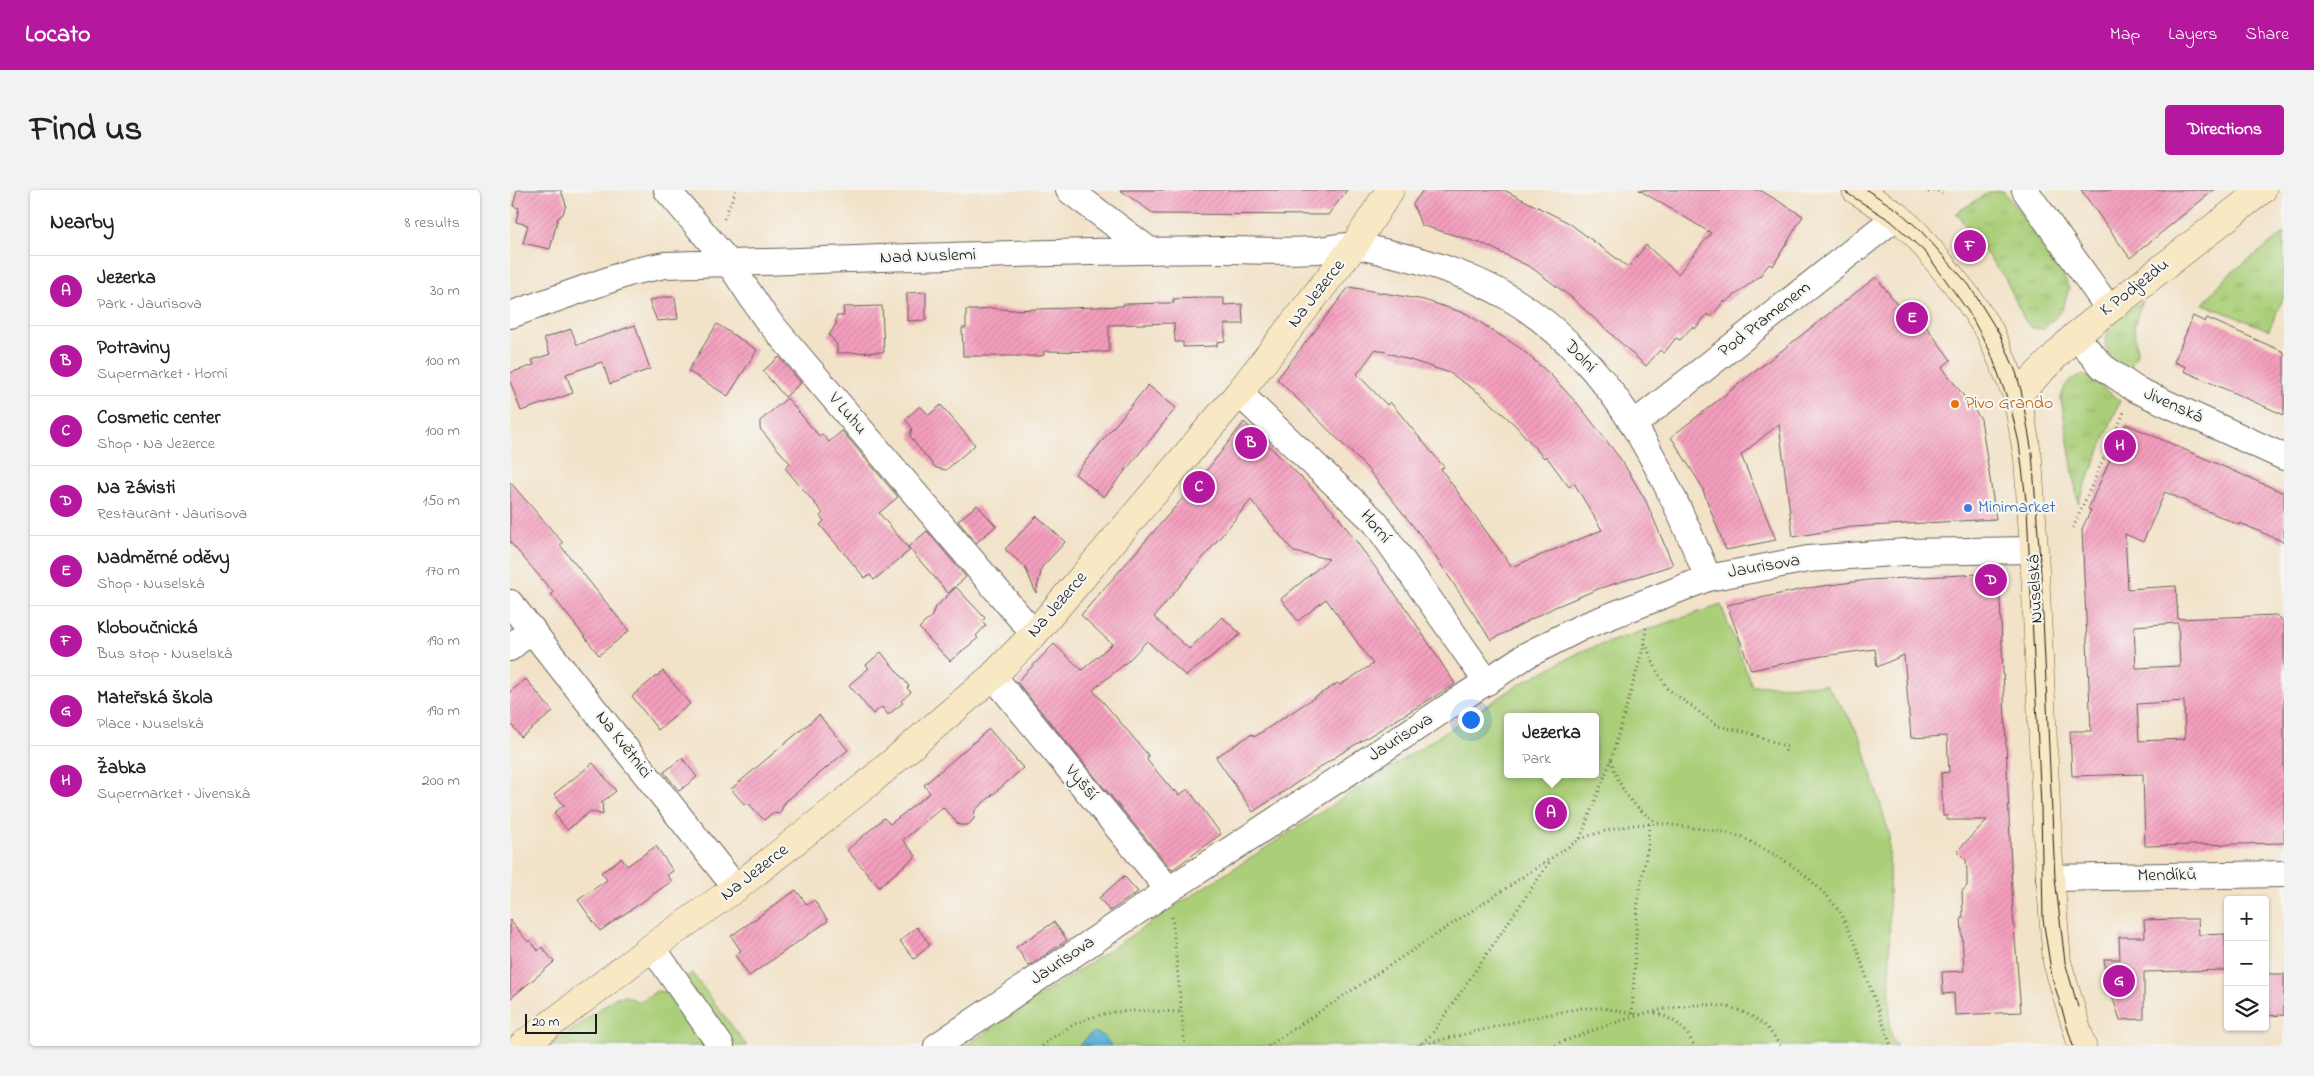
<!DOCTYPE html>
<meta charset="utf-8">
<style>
:root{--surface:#fff;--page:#f2f2f2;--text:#222;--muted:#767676;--line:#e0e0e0;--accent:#b5179e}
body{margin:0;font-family:"Indie Flower",sans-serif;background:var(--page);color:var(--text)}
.controls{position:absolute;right:15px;bottom:15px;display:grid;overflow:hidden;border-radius:5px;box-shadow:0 1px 4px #0004}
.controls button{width:45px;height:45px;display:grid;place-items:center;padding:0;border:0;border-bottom:1px solid var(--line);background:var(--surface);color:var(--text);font:25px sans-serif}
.scale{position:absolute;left:15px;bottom:12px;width:72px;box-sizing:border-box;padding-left:5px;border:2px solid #1c1c1c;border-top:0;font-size:14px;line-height:18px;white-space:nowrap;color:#1c1c1c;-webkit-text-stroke:4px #f6f6f2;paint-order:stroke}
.you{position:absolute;left:960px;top:529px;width:18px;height:18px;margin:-12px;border:4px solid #fff;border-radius:50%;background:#1a73e8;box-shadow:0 0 0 8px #1a73e833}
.badge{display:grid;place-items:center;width:32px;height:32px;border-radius:50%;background:var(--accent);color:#fff;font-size:16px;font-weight:700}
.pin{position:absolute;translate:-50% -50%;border:2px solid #fff;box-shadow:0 1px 5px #0006}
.popup{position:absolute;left:994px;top:523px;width:95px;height:65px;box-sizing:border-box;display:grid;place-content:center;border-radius:5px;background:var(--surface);filter:drop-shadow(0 1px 4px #0005);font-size:16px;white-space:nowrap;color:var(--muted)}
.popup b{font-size:19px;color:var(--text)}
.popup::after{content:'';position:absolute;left:50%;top:100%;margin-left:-10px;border:10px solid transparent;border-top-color:var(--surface)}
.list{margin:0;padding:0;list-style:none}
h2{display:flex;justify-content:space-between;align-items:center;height:65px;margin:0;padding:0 20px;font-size:21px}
h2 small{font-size:16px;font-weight:400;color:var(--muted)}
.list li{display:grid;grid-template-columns:32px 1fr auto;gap:15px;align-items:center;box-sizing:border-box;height:70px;padding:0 20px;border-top:1px solid var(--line)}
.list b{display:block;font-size:19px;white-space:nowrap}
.list p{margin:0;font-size:16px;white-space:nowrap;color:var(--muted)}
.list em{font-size:16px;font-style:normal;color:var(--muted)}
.icon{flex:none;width:28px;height:28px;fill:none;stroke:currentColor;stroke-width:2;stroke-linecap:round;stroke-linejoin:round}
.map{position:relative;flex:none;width:1774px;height:856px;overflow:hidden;border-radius:5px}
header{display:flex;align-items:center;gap:30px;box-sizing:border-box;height:70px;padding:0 25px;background:var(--accent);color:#fff}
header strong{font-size:24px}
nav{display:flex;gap:28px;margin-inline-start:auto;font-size:18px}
.intro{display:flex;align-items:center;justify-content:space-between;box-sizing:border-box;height:120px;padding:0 30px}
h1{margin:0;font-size:35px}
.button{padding:12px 22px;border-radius:5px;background:var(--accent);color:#fff;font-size:18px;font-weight:700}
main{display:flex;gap:30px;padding:0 30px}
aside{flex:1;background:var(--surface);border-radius:5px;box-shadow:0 1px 4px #0004}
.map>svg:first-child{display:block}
.grass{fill:url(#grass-tufts);stroke:#64764a}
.park{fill:#abcf79;stroke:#64764a;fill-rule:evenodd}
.water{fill:url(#water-ripples);stroke:#3c667a}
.building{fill:url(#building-hatch);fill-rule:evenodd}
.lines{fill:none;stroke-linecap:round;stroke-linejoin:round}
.street-casing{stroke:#676158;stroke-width:28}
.secondary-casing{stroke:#676158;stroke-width:29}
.path{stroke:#676158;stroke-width:3;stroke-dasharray:1 4;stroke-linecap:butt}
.street{stroke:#fff;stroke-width:26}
.secondary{stroke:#f8e8c3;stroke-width:28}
.tram{stroke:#1c1c1c;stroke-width:1}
.food-dot{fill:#e8710a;stroke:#f6f6f2;stroke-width:2}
.shop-dot{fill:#3f7fe0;stroke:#f6f6f2;stroke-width:2}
.labels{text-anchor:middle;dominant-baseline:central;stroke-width:4.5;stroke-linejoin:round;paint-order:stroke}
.street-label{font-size:18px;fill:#1c1c1c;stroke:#f6f6f2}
.food-label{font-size:18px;fill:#c56008;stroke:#f6f6f2;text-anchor:start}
.shop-label{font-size:18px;fill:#366cbe;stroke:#f6f6f2;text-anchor:start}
</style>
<header>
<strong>Locato</strong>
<nav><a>Map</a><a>Layers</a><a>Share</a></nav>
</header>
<div class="intro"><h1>Find us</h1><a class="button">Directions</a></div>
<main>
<aside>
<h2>Nearby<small>8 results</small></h2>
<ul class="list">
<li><span class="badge">A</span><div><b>Jezerka</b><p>Park · Jaurisova</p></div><em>30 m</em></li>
<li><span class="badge">B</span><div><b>Potraviny</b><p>Supermarket · Horní</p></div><em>100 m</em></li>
<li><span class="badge">C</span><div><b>Cosmetic center</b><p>Shop · Na Jezerce</p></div><em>100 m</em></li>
<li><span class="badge">D</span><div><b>Na Závisti</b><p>Restaurant · Jaurisova</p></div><em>150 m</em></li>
<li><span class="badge">E</span><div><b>Nadměrné oděvy</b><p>Shop · Nuselská</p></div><em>170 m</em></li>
<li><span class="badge">F</span><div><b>Kloboučnická</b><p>Bus stop · Nuselská</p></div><em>190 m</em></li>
<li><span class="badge">G</span><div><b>Mateřská škola</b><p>Place · Nuselská</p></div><em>190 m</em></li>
<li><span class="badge">H</span><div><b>Žabka</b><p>Supermarket · Jivenská</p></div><em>200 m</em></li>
</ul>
</aside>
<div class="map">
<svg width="1774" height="856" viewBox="0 0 1774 856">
<defs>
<pattern id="grass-tufts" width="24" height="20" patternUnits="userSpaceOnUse" patternTransform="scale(1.25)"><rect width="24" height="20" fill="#abcf79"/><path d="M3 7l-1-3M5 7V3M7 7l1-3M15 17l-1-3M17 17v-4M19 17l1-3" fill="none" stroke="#93b168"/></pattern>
<pattern id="water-ripples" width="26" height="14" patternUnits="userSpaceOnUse" patternTransform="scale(1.25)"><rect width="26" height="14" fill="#5db1d9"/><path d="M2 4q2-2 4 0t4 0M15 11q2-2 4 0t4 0" fill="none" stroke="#4c8faf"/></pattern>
<pattern id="building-hatch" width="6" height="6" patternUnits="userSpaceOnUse" patternTransform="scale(1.25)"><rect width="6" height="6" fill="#f49ebd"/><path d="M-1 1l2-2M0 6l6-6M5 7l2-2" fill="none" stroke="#d188a2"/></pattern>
</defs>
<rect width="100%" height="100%" fill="#f6f6f2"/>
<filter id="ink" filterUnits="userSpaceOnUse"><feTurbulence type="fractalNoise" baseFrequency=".02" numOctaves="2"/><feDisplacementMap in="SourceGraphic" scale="10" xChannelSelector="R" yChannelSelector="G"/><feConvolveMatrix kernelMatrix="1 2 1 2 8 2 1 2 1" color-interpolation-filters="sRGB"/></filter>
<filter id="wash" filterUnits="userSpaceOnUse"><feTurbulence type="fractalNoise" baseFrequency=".0096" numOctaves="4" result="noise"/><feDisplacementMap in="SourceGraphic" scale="20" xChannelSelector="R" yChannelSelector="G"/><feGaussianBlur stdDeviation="1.12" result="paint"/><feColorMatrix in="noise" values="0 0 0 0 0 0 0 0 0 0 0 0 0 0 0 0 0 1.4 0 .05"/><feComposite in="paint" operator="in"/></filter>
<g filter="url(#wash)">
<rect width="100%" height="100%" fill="#f2e2c8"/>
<!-- grass -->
<path class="grass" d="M 1493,1 L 1543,64 L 1559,98 L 1552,120 L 1534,139 L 1522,138 L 1515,131 L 1496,90 L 1446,23 L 1479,2 Z
M 1774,43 L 1774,106 L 1759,140 L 1693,114 L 1716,87 Z
M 1632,111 L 1624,136 L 1627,163 L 1618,183 C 1612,178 1604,173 1600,166 C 1583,142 1616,124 1632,111 Z
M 1574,185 L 1581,188 L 1610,211 L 1568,313 L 1551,209 C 1553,196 1560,186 1574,185 Z"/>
<!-- park -->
<path class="park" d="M 1211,415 L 1242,496 L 1316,495 L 1337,524 L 1351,549 L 1379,643 L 1380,841 L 1387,856 L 601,856 L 594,846 L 578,846 L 569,856 L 455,856 L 661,719 L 1010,494 L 1072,461 ZM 997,527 L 1085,527 L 1085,584 L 997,584 Z
M 182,783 L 237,856 L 41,856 L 106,807 L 116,806 L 129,812 L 147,801 L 155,802 Z"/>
<!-- water -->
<path class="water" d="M 585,842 L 594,846 L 601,856 L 569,856 L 578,846 Z"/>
<g id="blocks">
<!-- building -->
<path class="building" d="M 7,0 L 51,0 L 56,15 L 53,24 L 48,28 L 40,59 L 13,53 L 18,35 L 6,32 L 9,18 L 3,16 Z
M 610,0 L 837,0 L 818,25 L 644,24 Z
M 913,0 L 994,0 L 1059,33 L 1118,77 L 1136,55 L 1168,84 L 1201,43 L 1129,0 L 1250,0 L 1293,26 L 1263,76 L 1259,74 L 1250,86 L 1216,112 L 1214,111 L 1201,127 L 1197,124 L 1185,139 L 1182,137 L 1170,150 L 1166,148 L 1154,163 L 1150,160 L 1136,176 L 1061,107 L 1022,78 L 976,55 L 911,35 L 903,14 Z
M 1571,0 L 1704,0 L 1620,68 Z
M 1366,87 L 1390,118 L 1398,112 L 1441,170 L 1432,177 L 1471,229 L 1486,329 L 1342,337 L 1283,347 L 1269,234 L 1231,265 L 1266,350 L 1216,360 L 1191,295 L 1161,247 Z
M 839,97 L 914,110 L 957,124 L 1010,158 L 1040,184 L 1072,219 L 1112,271 L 1136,311 L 1163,375 L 1088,399 L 1045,417 L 981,450 L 915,351 L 857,278 L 767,189 ZM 866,159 L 940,183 L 972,205 L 1005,235 L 1034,268 L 1036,266 L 1059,297 L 1064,293 L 1092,340 L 1002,377 L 931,279 L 934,277 L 880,212 L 877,215 L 847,184 Z
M 416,102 L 416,130 L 397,131 L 397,103 Z
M 153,107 L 165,107 L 168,129 L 147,131 L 139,111 Z
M 688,108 L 714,108 L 714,115 L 732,114 L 733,134 L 715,134 L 715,151 L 707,152 L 707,156 L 673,157 L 673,152 L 665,152 L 664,133 L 599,135 L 599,162 L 534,161 L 534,165 L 530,166 L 453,166 L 452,138 L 456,138 L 456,120 L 471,120 L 479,118 L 502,120 L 613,116 L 613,114 L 664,113 L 663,109 Z
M 372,116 L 374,162 L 327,163 L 327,155 L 319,145 L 326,134 L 326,126 L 334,126 L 333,117 Z
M 1683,126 L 1695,132 L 1697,128 L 1774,162 L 1774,225 L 1674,181 L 1676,177 L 1664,172 Z
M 207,134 L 247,160 L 218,206 L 178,181 Z
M 125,135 L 140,179 L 100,194 L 92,172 L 56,184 L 63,203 L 11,221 L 0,191 L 0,183 L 24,175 L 22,170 L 40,164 L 34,148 L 61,139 L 67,155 Z
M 269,167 L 291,193 L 275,207 L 253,181 Z
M 638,195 L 666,218 L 594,307 L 565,284 Z
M 277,208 L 309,246 L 312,244 L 319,252 L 332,241 L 388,307 L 369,323 L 400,360 L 364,390 L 360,385 L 355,388 L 310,335 L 314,331 L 310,326 L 313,323 L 275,278 L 280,273 L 250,239 L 250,231 Z
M 431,215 L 465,255 L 436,280 L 426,278 L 408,257 L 400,246 L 402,238 L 395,229 L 410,216 L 419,225 Z
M 734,232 L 797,293 L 829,328 L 899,423 L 945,494 L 830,564 L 743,622 L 706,567 L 742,544 L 744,547 L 810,504 L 828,493 L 830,495 L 863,474 L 816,409 L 788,431 L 771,409 L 819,369 L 784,362 L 741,310 L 644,427 L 679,459 L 712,427 L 731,444 L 676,486 L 637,451 L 618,471 L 583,500 L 638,565 L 637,570 L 664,602 L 665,600 L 669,605 L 678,599 L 711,644 L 662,680 L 507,492 L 544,454 L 572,480 L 602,454 L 571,425 L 693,285 Z
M 1616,234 L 1774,303 L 1774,352 L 1730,333 L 1729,335 L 1655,302 L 1633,352 L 1615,344 L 1618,399 L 1666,396 L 1668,429 L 1766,425 L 1774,432 L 1774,653 L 1635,656 L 1633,584 L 1562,586 L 1560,541 L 1581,541 L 1572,339 L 1581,320 L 1578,319 ZM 1668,433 L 1670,476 L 1626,478 L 1624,436 ZM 1674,511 L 1675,549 L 1629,551 L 1627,514 Z
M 0,292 L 53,353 L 50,355 L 119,441 L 89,465 L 41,404 L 43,402 L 0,352 Z
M 467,315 L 486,336 L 466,353 L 448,331 Z
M 527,326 L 555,352 L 532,377 L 526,403 L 515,377 L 495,359 Z
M 417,341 L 456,387 L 438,403 L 398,357 Z
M 1489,383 L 1503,724 L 1511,822 L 1445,825 L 1444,803 L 1433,804 L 1432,782 L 1454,781 L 1451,727 L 1453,727 L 1452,701 L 1457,696 L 1457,682 L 1456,670 L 1447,661 L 1477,630 L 1437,630 L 1437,626 L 1433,626 L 1431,583 L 1439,582 L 1437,546 L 1401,548 L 1394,465 L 1367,477 L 1365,459 L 1306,467 L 1241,480 L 1217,415 L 1298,398 L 1358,390 Z
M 446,397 L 475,428 L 472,431 L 476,435 L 466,446 L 468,448 L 440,471 L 409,438 L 422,426 L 424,419 Z
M 371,462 L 399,496 L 397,498 L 401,502 L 391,511 L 393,513 L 378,525 L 372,517 L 363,524 L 339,495 L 359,478 L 356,475 Z
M 153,481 L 180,514 L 148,540 L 122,506 Z
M 16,489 L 43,522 L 11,547 L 0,533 L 0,502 Z
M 309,525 L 338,560 L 275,612 L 270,623 L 261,624 L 254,630 L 238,613 L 235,615 L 221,599 Z
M 479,539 L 513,578 L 465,620 L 464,629 L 458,635 L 449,635 L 433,617 L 393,650 L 406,666 L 369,697 L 337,660 L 374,628 L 380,634 L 420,603 L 414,595 Z
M 172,568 L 187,587 L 169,601 L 154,582 Z
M 83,573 L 106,601 L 92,612 L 93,625 L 81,621 L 57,640 L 44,623 L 54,615 L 44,604 Z
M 146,656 L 163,681 L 157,685 L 162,691 L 90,741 L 68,710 L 97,690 L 91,682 L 95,680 L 111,668 L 117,676 Z
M 614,686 L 628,702 L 600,721 L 589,708 Z
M 286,700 L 297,715 L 304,710 L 318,731 L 239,786 L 225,765 L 231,761 L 221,746 Z
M 1669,729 L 1688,729 L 1689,745 L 1715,744 L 1716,780 L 1634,782 L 1634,829 L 1610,830 L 1596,787 L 1594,769 L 1610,769 L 1609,747 L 1635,747 L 1634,730 Z
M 0,730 L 18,752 L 20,750 L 28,761 L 32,757 L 44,772 L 0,809 Z
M 544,732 L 557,750 L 519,776 L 506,757 Z
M 407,737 L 420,755 L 404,769 L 390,751 Z
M 1755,784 L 1774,784 L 1774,825 L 1755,826 Z"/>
</g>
</g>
<g filter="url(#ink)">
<use href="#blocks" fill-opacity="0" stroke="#676158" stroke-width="1"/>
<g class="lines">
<defs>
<path id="street" d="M 157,0 L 219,73 L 255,127 L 524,444
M 559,0 L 640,61
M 1515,0 L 1599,119
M 0,125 L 121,82 L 155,75 C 340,70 526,61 711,60 C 743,60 776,62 808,60 C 820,59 832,55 844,56 C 854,56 864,60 874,62 C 917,71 960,85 998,107 C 1102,168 1154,281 1198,388
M 1565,146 L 1593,177 L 1625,199 L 1774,267
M 729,203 L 865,332 L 977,492
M 1123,235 L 1387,26
M 0,413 L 226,698
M 0,458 L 22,439
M 483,486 L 659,700
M 1539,688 L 1774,684
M 142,757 L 211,856
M 427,856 L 659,700 L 1017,465 L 1072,437 L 1198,388 L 1298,369 L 1395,362 L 1524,360"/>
<path id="secondary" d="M 1346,0 L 1387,26 L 1407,45 L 1457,107 L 1480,142 L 1507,205 L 1518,269 L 1524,360 L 1538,659 L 1547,772 L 1572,856
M 1507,205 L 1565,146 L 1752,0
M 12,856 L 142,757 L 226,698 L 356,595 L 483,486 L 524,444 L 729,203 L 844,56 L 880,0"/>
</defs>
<!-- street casing -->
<use href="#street" class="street-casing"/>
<!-- secondary casing -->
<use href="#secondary" class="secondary-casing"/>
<!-- path -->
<path class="path" d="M 1418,2 L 1426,0 L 1432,4
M 214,29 L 226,0
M 1563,338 L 1614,222
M 1135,453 L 1147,481 L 1157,498 L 1208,536 L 1237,542 L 1277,557 L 1274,565
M 1101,570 C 1111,601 1119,613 1146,632
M 1070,649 L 1091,642 L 1123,635 L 1147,633 L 1213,642 L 1232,647 L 1274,670 L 1295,685 L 1318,707 L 1330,722 L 1344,751 L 1381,856
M 662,727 L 675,856
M 1145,823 C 1164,829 1176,837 1184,856
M 1122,824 L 1128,708 L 1138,656 L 1139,633
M 910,855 L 1021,828 L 1071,818 L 1093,818 L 1131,825
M 532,856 C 581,816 612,820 672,822
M 758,856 L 1070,649 L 1101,570 L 1135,452 L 1136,438
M 908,856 L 922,844 L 1041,670
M 1040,856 C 1103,835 1226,775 1270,856"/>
<!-- street -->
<use href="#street" class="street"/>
<!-- secondary -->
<use href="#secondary" class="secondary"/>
<!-- tram -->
<path class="tram" d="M 1332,0 L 1381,31 L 1416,63 L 1458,121 L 1480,161 L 1501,219 L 1509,253 L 1517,319 L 1531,617 L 1533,729 L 1542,787 L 1563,856
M 1357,0 L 1389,21 L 1411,41 L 1459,95 L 1490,145 L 1506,182 L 1511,200 L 1522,263 L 1531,384 L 1545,688 L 1555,772 L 1568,817"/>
</g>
</g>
<!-- markers -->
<circle class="food-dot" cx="1445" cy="214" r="5"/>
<circle class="shop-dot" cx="1458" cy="318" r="5"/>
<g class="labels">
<!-- street labels -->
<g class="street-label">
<text transform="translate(418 67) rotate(-2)">Nad Nuslemi</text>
<text transform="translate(1625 98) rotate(-38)">K Podjezdu</text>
<text transform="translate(807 104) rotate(-52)">Na Jezerce</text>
<text transform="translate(1255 130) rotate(-38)">Pod Pramenem</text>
<text transform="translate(1070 167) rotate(46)">Dolní</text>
<text transform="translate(1663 216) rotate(24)">Jivenská</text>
<text transform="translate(337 224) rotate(50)">V Luhu</text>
<text transform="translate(865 337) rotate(50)">Horní</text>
<text transform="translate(1254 377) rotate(-10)">Jaurisova</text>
<text transform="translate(1526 399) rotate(-93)">Nuselská</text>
<text transform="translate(548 415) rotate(-49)">Na Jezerce</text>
<text transform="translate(891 548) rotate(-33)">Jaurisova</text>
<text transform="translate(113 555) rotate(52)">Na Květnici</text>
<text transform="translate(571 593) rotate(50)">Vyšší</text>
<text transform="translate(245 683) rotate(-38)">Na Jezerce</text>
<text transform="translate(1657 686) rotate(-1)">Mendíků</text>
<text transform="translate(553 771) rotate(-34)">Jaurisova</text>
</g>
<!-- food labels -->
<g class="food-label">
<text x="1455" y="214">Pivo Grando</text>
</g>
<!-- shop labels -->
<g class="shop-label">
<text x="1468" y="318">Minimarket</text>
</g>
</g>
</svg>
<div class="controls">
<button>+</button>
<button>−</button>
<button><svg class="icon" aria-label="layers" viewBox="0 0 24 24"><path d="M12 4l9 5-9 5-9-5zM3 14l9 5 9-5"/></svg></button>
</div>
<div class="scale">20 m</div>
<div class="you"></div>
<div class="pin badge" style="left:1041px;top:623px">A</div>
<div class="popup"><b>Jezerka</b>Park</div>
<div class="pin badge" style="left:741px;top:253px">B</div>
<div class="pin badge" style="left:689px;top:297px">C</div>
<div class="pin badge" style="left:1481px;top:390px">D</div>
<div class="pin badge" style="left:1402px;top:128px">E</div>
<div class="pin badge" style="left:1460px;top:56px">F</div>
<div class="pin badge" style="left:1609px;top:791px">G</div>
<div class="pin badge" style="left:1610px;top:256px">H</div>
</div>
</main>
